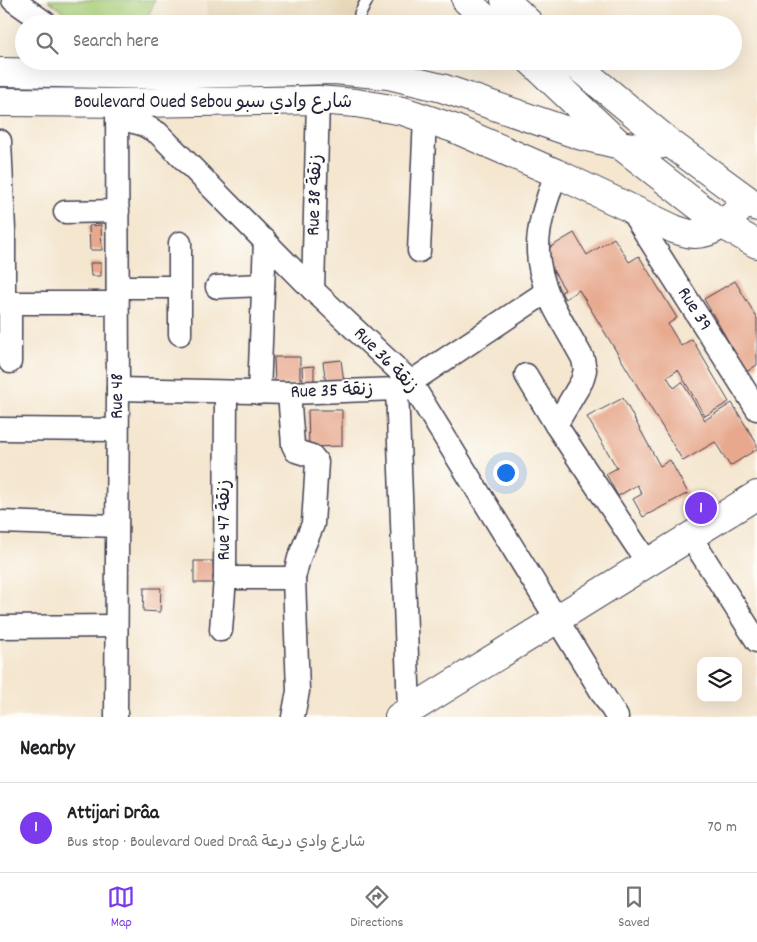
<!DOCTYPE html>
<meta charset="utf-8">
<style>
:root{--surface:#fff;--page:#f2f2f2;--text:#202124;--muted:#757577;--line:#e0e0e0;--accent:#7c3aed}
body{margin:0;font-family:Dekko,"Playpen Sans Arabic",sans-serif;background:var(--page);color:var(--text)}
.controls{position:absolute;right:15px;bottom:15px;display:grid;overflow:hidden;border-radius:10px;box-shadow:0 5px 20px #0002}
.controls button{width:45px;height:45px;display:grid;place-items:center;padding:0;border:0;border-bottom:1px solid var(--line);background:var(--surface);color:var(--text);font:25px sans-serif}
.you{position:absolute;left:505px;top:472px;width:18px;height:18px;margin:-12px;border:4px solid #fff;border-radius:50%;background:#1a73e8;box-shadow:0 0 0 8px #1a73e833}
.badge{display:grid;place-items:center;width:32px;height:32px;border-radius:50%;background:var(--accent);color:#fff;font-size:16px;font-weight:700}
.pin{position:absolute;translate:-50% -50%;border:2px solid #fff;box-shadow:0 1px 5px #0006}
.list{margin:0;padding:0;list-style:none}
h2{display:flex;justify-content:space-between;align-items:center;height:65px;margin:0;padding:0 20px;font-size:21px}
h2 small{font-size:16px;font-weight:400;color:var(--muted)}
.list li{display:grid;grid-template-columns:32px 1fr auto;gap:15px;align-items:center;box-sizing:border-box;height:90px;padding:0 20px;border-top:1px solid var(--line)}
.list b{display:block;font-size:19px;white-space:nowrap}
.list p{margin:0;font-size:16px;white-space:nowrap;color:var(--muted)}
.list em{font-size:16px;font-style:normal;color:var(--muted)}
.icon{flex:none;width:28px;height:28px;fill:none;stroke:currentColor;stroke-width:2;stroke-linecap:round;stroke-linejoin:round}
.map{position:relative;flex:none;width:757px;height:717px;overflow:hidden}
.search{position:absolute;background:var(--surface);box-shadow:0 5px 20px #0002;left:15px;right:15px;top:15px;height:55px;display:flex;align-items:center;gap:12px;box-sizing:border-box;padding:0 18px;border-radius:28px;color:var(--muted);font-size:19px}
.sheet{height:155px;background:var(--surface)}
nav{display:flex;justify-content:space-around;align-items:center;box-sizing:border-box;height:70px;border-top:1px solid var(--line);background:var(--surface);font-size:14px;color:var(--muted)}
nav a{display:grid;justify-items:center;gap:2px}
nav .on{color:var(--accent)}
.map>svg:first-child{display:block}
.built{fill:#e9d9ba}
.green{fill:#abd07a;stroke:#66795a}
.building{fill:#e7a88d}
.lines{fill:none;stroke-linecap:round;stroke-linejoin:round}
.lane-casing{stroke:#423f51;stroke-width:14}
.street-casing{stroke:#423f51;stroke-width:25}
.secondary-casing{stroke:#423f51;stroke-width:30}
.lane{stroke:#fff;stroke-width:11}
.street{stroke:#fff;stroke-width:22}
.secondary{stroke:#fff;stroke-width:28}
.labels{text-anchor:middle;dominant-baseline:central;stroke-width:4;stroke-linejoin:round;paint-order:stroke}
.street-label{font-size:19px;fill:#22223b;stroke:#fdfcf7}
</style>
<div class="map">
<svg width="757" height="717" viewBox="0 0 757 717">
<rect width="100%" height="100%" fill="#fdfcf7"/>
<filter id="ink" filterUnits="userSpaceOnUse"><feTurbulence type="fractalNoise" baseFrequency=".02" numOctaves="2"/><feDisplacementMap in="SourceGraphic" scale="10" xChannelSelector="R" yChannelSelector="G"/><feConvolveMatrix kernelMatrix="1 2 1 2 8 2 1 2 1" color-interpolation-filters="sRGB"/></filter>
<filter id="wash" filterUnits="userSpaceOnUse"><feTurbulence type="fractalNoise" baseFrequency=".0096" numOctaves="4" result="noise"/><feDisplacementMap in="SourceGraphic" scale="20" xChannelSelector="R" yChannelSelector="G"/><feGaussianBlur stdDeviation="1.12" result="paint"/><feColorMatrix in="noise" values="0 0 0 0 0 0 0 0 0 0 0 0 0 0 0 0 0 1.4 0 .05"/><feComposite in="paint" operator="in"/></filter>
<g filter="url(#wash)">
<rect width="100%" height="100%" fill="#f4e6cf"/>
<!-- built -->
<path class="built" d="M 207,0 L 364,0 L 353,24 L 206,24 Z"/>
<!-- green -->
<path class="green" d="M 48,0 L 155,0 L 145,24 L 79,24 Z"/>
<g id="blocks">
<!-- building -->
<path class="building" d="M 101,225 L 102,250 L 90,250 L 89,226 Z
M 574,233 L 587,255 L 614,238 L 629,262 L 639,256 L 677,318 L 668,324 L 681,346 L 692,339 L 729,402 L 705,416 L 678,370 L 667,377 L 674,388 L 682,382 L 705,420 L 732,403 L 757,444 L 757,449 L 730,466 L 715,442 L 683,461 L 579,290 L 565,299 L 561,292 L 565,290 L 542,252 Z
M 90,263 L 101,263 L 101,276 L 91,276 Z
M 735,281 L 757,318 L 757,365 L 746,372 L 704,299 Z
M 274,357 L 300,357 L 300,384 L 275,385 Z
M 341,360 L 344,382 L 326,383 L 323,362 Z
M 314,366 L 314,383 L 303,383 L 302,367 Z
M 623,398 L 660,466 L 670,460 L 688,493 L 643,517 L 633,499 L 642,494 L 637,485 L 618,496 L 606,474 L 617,468 L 587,417 Z
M 308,410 L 342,410 L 342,446 L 309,447 Z
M 194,561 L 213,561 L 214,583 L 194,583 Z
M 144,588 L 161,588 L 160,612 L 143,611 Z"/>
</g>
</g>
<g filter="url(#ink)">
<use href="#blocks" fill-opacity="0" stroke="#423f51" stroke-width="1"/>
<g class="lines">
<defs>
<path id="lane" d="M 360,14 L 367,0"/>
<g id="street">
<path d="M 13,0 L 47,24"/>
<path d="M 118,118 L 142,124 L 158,133 L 313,290 L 410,381 L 617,717"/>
<path d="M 0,141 L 4,230 L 4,303"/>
<path d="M 556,173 C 548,197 537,225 538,251 C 539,291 565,325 583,359 L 585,370 L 582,381 L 556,425"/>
<path id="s1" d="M 630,209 L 757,409"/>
<path d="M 65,212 L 118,211"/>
<path d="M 180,243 L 180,334"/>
<path d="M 419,251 L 425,118"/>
<path d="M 118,287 L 179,287"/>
<path d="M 217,287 L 263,285"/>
<path d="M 313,290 L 318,100"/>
<path d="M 0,303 L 117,303"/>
<path d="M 10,362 L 10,303"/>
<path d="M 526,375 L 556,425 L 647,562"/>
<path d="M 118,389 L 289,393 L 397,389 L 405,386 L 546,292"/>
<path d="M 397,389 L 409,710"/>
<path d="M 259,393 L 265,240"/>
<path d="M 289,393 L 293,445 L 296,451 L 312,456 L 317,462 L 313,524 L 299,558 L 294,578 L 298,691 L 293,717"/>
<path d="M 0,429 L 117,430"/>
<path d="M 0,522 L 117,526"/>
<path d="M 690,536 L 757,641"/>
<path d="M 225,578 L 294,578"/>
<path d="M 0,627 L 115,626"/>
<path d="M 221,630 L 225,578 L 226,393"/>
<path id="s2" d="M 116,717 L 118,389 L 117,103"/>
</g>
<path id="secondary" d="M 466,0 L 491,24
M 505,0 L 530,24
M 531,61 L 620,145 L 723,225 L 757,244
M 571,61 L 670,143 L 757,207
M 0,72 L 162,75 L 334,70 L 388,75 L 442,88 L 582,136 L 620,145 L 640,148 L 670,143
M 0,102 L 138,103 L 318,100 L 356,103 L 403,111 L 453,128 L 556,173 L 674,229 C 680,231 687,234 694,234 C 716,235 733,215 748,201
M 399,717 L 757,495"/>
</defs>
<!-- lane casing -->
<use href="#lane" class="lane-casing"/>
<!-- street casing -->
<use href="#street" class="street-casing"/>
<!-- secondary casing -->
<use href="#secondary" class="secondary-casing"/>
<!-- lane -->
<use href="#lane" class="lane"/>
<!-- street -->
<use href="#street" class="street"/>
<!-- secondary -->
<use href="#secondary" class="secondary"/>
</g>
</g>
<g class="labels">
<!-- street labels -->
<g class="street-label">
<text x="213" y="103">Boulevard Oued Sebou شارع وادي سبو</text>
<text transform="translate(316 195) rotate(-88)">Rue 38 زنقة</text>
<text stroke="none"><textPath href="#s1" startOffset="119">Rue 39</textPath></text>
<text transform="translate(385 361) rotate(46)">Rue 36 زنقة</text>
<text transform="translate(332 392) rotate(-2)">Rue 35 زنقة</text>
<text stroke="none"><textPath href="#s2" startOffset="321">Rue 48</textPath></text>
<text transform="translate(225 520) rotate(-90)">Rue 47 زنقة</text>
</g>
</g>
</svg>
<div class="controls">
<button><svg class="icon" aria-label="layers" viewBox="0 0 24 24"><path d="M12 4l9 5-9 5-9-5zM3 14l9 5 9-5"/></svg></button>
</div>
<div class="you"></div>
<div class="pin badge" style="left:701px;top:508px">1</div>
<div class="search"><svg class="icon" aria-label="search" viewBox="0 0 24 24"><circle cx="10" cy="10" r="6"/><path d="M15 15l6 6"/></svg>Search here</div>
</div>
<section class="sheet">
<h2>Nearby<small></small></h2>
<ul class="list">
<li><span class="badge">1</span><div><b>Attijari Drâa</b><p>Bus stop · Boulevard Oued Draâ شارع وادي درعة</p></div><em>70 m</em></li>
</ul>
</section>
<nav>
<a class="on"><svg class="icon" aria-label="map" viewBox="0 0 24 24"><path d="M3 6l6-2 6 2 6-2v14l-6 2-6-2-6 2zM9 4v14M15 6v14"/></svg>Map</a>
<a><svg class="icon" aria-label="directions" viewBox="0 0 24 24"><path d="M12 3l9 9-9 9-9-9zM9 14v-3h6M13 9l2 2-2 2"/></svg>Directions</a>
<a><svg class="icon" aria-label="saved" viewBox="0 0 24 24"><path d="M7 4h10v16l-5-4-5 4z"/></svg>Saved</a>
</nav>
